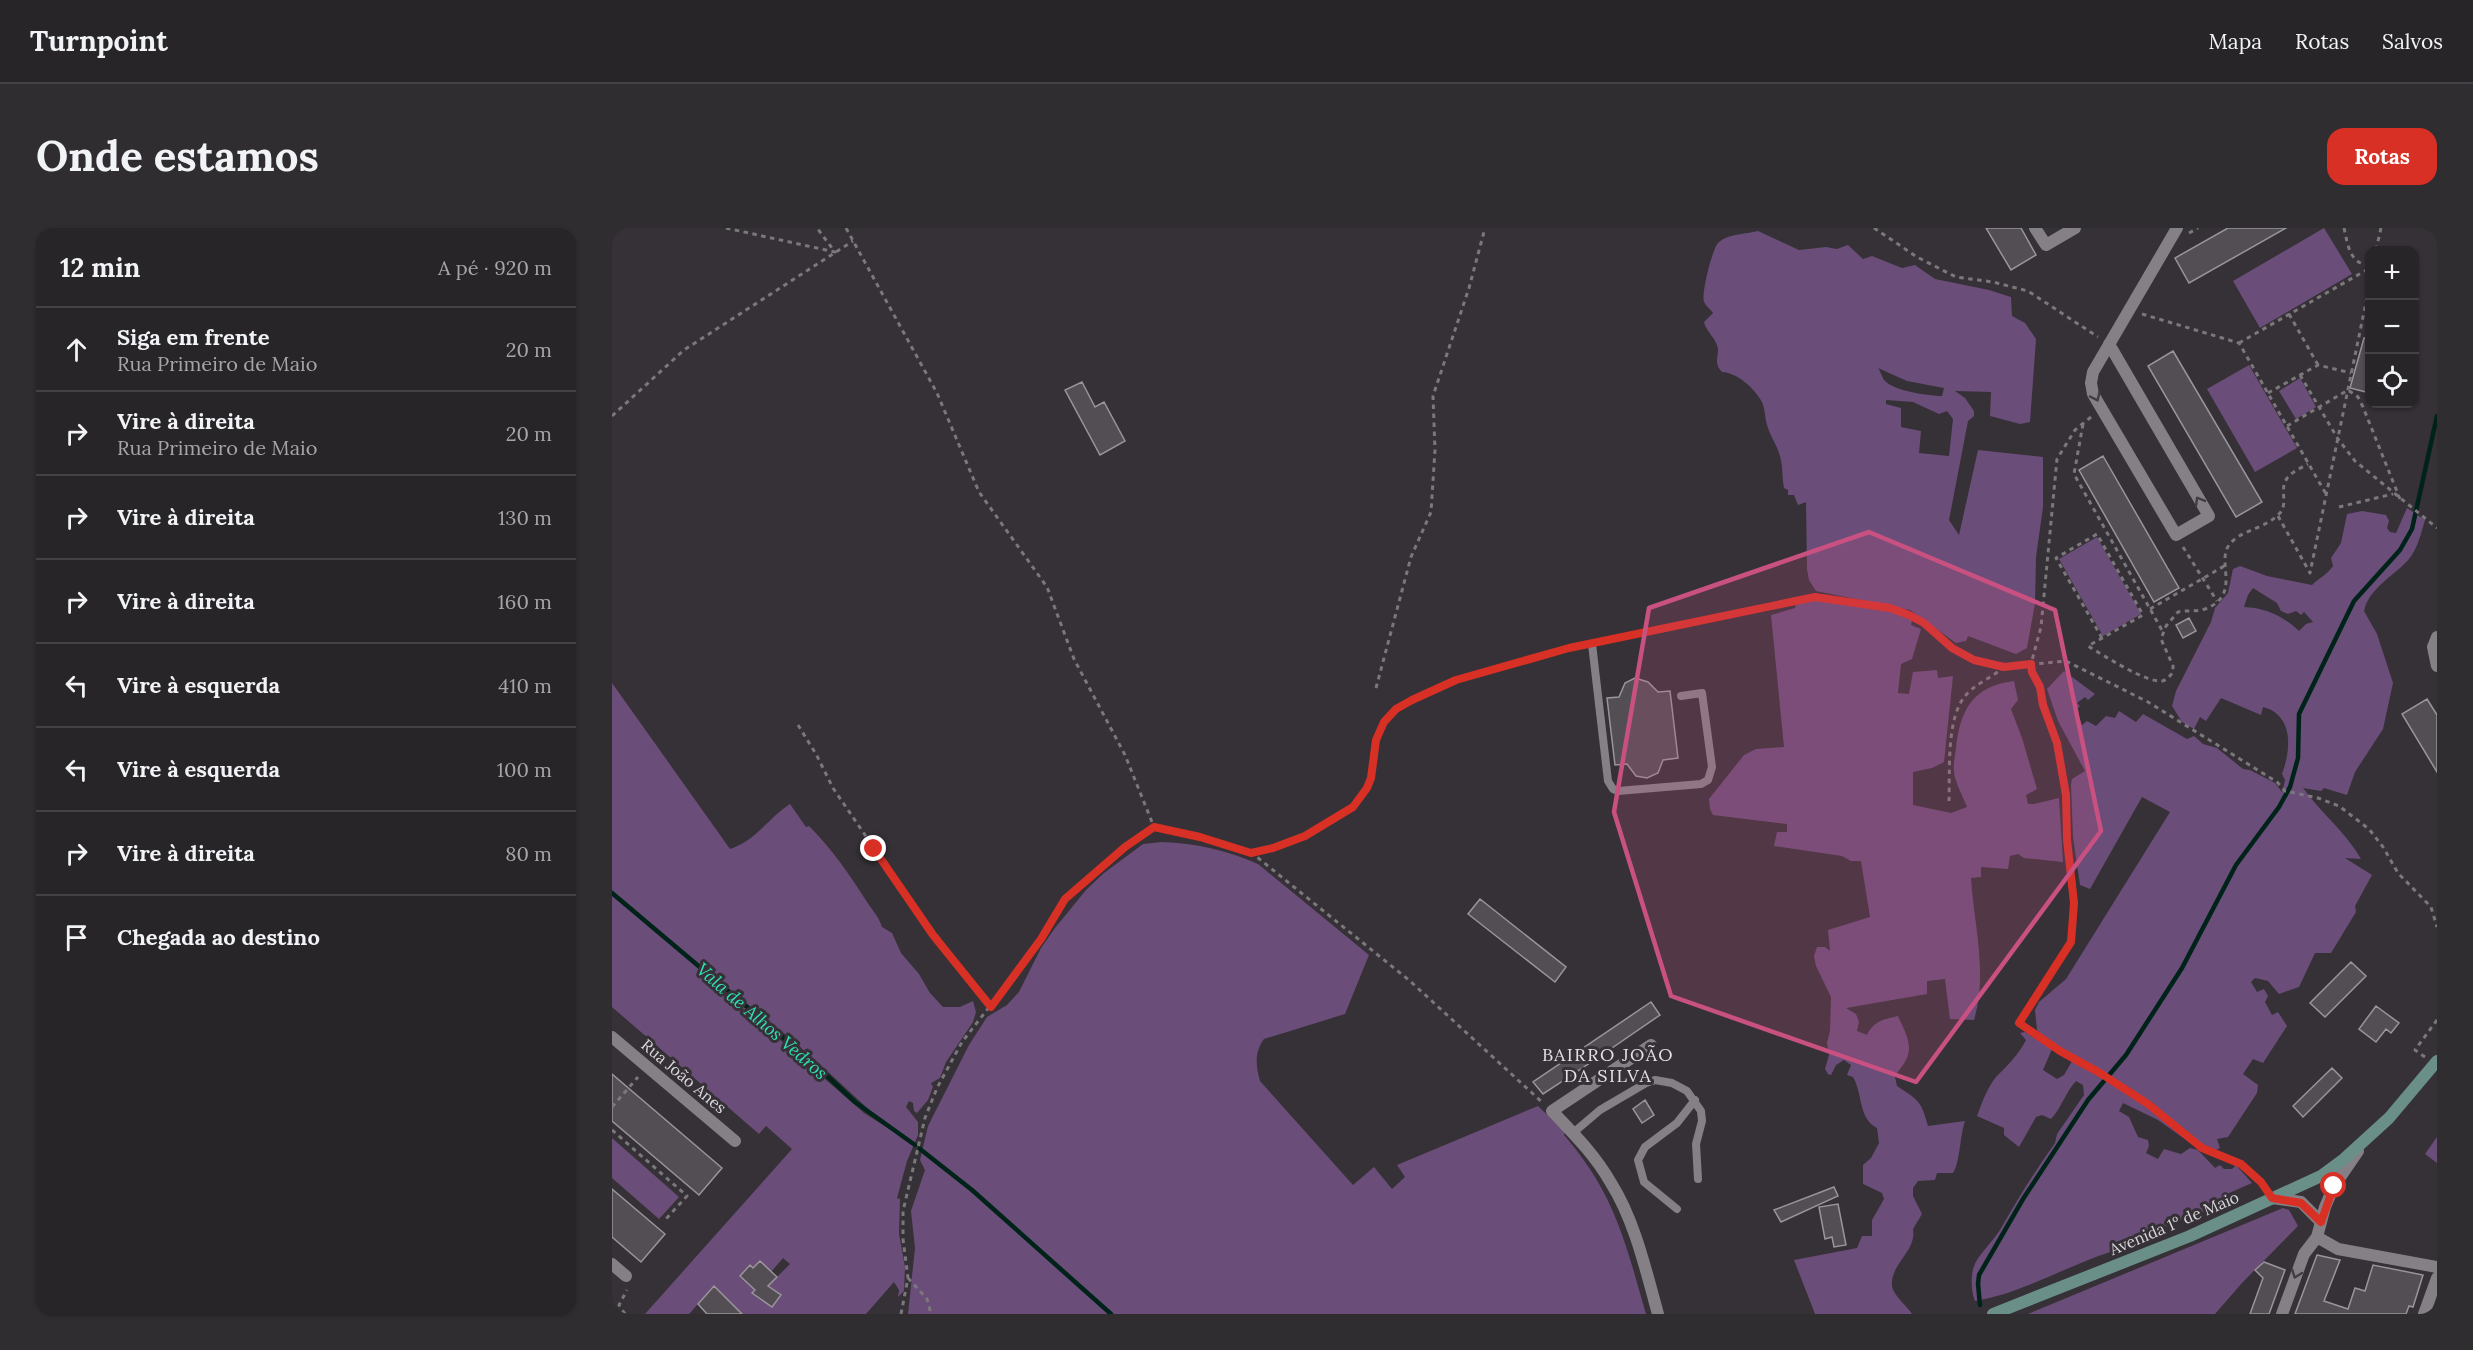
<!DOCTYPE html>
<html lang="pt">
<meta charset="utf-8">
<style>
:root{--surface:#282529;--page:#302d31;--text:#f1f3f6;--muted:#a5a5a8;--line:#444246;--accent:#d93025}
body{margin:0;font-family:Lora,serif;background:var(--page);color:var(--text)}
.controls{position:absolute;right:18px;top:18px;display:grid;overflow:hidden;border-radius:12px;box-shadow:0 2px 4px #0004}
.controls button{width:54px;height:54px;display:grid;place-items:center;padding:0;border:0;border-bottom:2px solid var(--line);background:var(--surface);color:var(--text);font:30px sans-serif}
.stop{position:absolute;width:18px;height:18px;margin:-14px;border:4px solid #d93025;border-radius:50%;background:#fff}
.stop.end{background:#d93025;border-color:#fff;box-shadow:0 2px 6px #0008}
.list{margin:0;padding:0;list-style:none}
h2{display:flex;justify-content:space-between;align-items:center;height:78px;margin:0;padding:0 24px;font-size:26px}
h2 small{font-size:20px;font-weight:400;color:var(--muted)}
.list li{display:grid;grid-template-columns:39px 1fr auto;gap:18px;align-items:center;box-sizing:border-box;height:84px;padding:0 24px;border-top:2px solid var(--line)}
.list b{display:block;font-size:22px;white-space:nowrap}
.list p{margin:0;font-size:20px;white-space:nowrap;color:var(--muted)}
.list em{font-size:20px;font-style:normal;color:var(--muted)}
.icon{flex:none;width:33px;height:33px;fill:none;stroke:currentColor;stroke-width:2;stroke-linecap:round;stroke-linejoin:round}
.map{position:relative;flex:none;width:1825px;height:1086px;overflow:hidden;border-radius:18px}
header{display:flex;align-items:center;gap:36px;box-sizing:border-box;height:84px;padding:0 30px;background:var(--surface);border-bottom:2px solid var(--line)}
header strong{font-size:28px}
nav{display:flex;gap:33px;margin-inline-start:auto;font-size:21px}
.intro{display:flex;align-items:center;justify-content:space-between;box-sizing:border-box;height:144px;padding:0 36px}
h1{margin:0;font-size:42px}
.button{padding:15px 27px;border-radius:18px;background:var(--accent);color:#fff;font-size:21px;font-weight:700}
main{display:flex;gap:36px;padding:0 36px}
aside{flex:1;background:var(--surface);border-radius:18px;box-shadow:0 2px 4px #0004}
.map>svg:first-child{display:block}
.green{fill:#6b4d79;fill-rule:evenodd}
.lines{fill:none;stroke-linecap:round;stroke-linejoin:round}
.stream{stroke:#002319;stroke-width:4.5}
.building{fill:#524e54;stroke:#99959b;stroke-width:1.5}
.path{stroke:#7b787c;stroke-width:3;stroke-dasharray:4.5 4.5;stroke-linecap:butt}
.service{stroke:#848086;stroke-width:8}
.minor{stroke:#848086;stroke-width:12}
.secondary{stroke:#6a8f89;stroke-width:12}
.oneway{stroke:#413d43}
.route{stroke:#d93025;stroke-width:8}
.marked{fill:#c95181;fill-opacity:0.2;stroke:#c95181;stroke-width:4.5;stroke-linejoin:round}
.labels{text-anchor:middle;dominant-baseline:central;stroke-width:6;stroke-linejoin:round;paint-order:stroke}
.street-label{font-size:16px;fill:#d9d7da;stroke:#353137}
.water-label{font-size:18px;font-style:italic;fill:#2fdfb6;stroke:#353137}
.neighbourhood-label{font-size:18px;letter-spacing:1.5px;fill:#e5e0e7;stroke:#353137}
</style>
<header>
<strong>Turnpoint</strong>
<nav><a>Mapa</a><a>Rotas</a><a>Salvos</a></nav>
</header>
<div class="intro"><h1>Onde estamos</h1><a class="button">Rotas</a></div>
<main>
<aside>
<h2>12 min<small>A pé · 920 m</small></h2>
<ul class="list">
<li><svg class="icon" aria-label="ahead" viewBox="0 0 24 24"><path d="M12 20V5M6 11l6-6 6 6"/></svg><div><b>Siga em frente</b><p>Rua Primeiro de Maio</p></div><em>20 m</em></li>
<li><svg class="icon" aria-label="right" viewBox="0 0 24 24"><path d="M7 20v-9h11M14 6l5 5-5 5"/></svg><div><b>Vire à direita</b><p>Rua Primeiro de Maio</p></div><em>20 m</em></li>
<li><svg class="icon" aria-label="right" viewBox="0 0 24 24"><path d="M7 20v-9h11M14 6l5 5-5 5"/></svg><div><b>Vire à direita</b></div><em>130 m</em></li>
<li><svg class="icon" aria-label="right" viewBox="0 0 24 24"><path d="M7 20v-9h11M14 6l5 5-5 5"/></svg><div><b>Vire à direita</b></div><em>160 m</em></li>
<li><svg class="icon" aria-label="left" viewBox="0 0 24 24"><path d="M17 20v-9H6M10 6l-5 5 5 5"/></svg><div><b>Vire à esquerda</b></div><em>410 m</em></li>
<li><svg class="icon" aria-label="left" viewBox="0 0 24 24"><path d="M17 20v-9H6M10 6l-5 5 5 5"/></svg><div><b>Vire à esquerda</b></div><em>100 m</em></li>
<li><svg class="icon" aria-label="right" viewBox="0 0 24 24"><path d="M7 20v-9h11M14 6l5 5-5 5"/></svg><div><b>Vire à direita</b></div><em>80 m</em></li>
<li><svg class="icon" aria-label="arrive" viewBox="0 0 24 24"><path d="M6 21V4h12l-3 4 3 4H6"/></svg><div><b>Chegada ao destino</b></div></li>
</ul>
</aside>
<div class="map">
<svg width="1825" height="1086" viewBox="0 0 1825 1086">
<rect width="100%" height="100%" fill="#353137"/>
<!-- green -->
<path class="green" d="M 1712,0 L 1740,46 L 1648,100 L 1621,53 Z
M 1146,3 L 1187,22 L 1214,19 L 1225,21 L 1236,17 L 1251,31 L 1260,28 L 1290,40 L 1303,37 L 1323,51 L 1377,62 L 1399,69 L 1400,88 L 1413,95 L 1424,111 L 1418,194 L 1408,196 L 1378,188 L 1379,164 L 1343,163 L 1353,170 L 1362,183 L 1362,188 L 1356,193 L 1337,292 L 1347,307 L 1366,222 L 1431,229 L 1431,279 L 1424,329 L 1423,375 L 1415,420 L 1404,426 L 1356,408 L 1354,413 L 1344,415 L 1298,382 L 1204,363 L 1197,352 L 1195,341 L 1194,274 L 1186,277 L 1182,267 L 1176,267 L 1176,262 L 1172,260 C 1170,249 1171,239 1168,228 C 1165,217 1158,208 1155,197 C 1153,190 1153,181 1150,174 C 1142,160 1126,145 1110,144 C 1102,135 1106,131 1106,121 C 1105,111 1094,104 1092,94 L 1101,85 C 1099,82 1094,78 1092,74 C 1089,66 1100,22 1106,15 C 1115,6 1134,6 1146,3 ZM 1266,140 L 1295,153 L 1332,160 L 1330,168 C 1318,168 1282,163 1273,153 C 1270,150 1269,144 1266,140 ZM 1274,172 L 1301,174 L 1327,186 L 1335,183 L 1341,191 L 1337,228 L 1307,225 L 1309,203 L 1289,199 L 1289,180 L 1274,176 Z
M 1637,137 L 1685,220 L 1643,244 L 1595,161 Z
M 1688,150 L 1704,179 L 1684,191 L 1667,163 Z
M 1795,280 L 1813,292 C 1809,305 1806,320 1797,331 C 1782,348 1757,360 1752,383 L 1765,406 L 1781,455 L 1771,501 L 1743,544 L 1735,567 L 1712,560 L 1709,563 L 1691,560 C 1708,584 1734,604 1749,631 L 1733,630 L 1760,647 L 1743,678 L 1744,684 L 1719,725 L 1703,725 L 1687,759 L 1667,766 L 1656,753 L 1643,750 L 1639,754 L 1645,764 L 1652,761 L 1656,768 L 1653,774 L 1660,787 L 1666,784 L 1675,798 L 1651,835 L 1641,831 L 1631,846 L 1646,857 L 1645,865 L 1616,909 L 1605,911 L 1608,920 L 1602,923 L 1577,914 L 1546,892 L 1511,875 L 1507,883 L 1517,889 L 1526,909 L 1536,912 L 1537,918 L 1534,925 L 1546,931 L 1552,921 L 1569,926 L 1578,920 L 1586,922 L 1603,940 L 1608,937 L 1612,941 L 1620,941 L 1624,937 L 1640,955 L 1615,966 L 1615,976 L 1560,995 L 1518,1016 L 1503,1017 L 1498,1024 C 1452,1039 1411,1065 1363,1073 C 1359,1064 1359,1050 1361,1041 C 1365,1027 1380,1015 1388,1002 C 1405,972 1423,943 1443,915 L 1445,906 L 1472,867 L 1471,857 L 1464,853 C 1453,865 1450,879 1439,891 L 1430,887 L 1424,889 L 1407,919 L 1392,907 L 1392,900 L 1365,888 C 1370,875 1375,860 1384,849 C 1396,837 1406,827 1414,812 L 1408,805 L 1413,804 L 1440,821 L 1431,842 L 1445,851 L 1452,847 L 1463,828 L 1432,810 L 1425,802 L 1423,782 L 1427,774 L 1454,751 L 1558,584 L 1530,569 L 1478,661 L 1468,657 L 1461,609 L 1459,557 L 1460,551 L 1473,543 L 1446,493 L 1435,461 L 1452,443 L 1483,466 L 1476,472 L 1473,469 L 1465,475 L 1468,478 L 1464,482 L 1470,497 L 1475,493 L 1484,498 L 1494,488 L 1503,490 L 1507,483 L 1524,494 L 1531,486 L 1575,511 L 1582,508 L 1591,516 L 1605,520 L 1631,541 L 1638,542 L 1663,555 L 1670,564 L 1673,552 L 1670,546 C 1679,522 1682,487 1651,479 L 1649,487 L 1609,470 L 1594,493 L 1588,489 L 1582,501 L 1570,494 L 1560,478 L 1564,463 L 1599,394 L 1603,380 L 1616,365 L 1621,341 L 1628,338 L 1655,348 L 1700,357 C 1707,350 1715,347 1721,338 L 1719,330 L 1729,315 L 1735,286 L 1750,283 L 1774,287 L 1777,293 L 1775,300 L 1778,304 L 1784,305 ZM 1641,360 L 1665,375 L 1669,383 L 1676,386 L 1684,383 L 1689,387 L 1692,384 L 1701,394 L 1694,396 L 1687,403 C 1671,388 1654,380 1632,379 L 1636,367 Z
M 1485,309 L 1529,386 L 1491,408 L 1447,331 Z
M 1203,371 L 1289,385 L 1300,392 L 1299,397 L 1309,401 L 1300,431 L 1289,436 L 1286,465 L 1297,466 L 1301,444 L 1325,442 L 1326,450 L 1341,448 L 1332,534 L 1320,540 L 1301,544 L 1301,577 L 1339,585 L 1355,579 C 1351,568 1343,555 1342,544 C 1341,536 1343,528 1344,520 C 1348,482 1361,458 1402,453 L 1406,472 L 1399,481 L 1410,510 L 1425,561 L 1414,567 L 1416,576 L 1422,576 L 1447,570 L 1451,634 L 1412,630 L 1406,626 L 1398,628 L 1396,641 L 1369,639 L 1369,649 L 1359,650 C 1362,697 1376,746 1362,792 L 1338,791 L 1333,751 L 1315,753 L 1315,766 L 1234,780 L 1244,786 L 1247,794 L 1245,803 L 1255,807 C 1262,793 1270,792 1286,788 C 1292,802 1302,817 1294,832 C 1291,838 1286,842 1283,849 L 1285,858 C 1306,872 1309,872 1316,898 L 1353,893 C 1348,907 1348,935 1341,945 L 1325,945 L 1323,952 L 1306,953 L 1301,960 L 1301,968 L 1310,986 L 1301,1001 C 1305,1023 1278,1036 1280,1058 C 1281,1067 1295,1078 1300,1086 L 1203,1086 L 1182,1032 L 1245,1020 L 1250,1008 L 1260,1008 L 1260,992 L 1272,971 L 1270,965 L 1251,956 L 1251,937 L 1259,930 L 1267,915 L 1265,900 C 1246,890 1251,866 1241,849 L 1235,847 L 1239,837 L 1232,832 L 1224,837 L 1219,847 L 1216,846 L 1213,841 L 1217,827 L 1215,815 L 1218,803 L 1219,769 L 1204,738 L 1202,728 L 1205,719 L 1213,719 L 1218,723 L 1216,702 L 1258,689 L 1249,633 L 1239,633 L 1230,628 L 1162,618 L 1165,604 L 1175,604 L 1175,596 L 1101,587 L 1098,581 L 1097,571 L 1132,527 L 1144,521 L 1172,519 L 1159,387 L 1183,380 L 1184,376 Z
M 0,455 L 118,621 C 144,613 156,590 178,576 L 194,599 L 197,598 C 220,621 238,647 255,674 C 261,683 267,689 270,699 L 280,705 L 289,725 L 307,746 L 318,765 L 331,779 L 348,779 L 361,773 L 364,784 L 361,794 L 334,834 L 328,850 L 319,855 L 321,859 L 316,872 L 305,885 L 302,883 L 301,875 L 297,873 L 294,879 L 306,894 L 306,907 L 295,933 L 285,970 L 288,971 L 287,1006 L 293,1039 L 292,1063 L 286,1069 L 287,1062 L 282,1054 L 254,1086 L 121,1086 L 125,1081 L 102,1058 L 77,1086 L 33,1086 L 180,921 L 154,898 L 147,906 L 0,779 ZM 142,780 L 201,830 L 279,902 L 252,885 L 137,785 ZM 171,1030 L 178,1036 L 156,1058 L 169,1067 L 160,1079 L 140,1065 L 143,1062 L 128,1049 L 138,1038 L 159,1044 Z
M 550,614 C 584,615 614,622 646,636 L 757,727 L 733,786 L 652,811 C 642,825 644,838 648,853 L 741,957 L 762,939 L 780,961 L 793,949 L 785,937 L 926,878 L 953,904 L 952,907 C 1003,966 1013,1013 1034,1086 L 296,1086 L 303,1020 L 299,983 L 313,942 L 308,932 L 316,898 L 357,817 L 375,789 L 395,777 L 407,764 L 429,720 L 443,700 L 474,662 L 492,645 L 531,616 Z
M 1825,909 L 1825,935 L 1813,926 Z
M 0,910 L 67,969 L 47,991 L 0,950 Z
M 1671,980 L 1677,982 L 1686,998 L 1630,1055 L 1603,1086 L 1416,1086 Z"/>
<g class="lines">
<!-- stream -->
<path class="stream" d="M 0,665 L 198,832 L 243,874 L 303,917
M 308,921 L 360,962 L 499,1086
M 1368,1077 L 1366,1056 L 1367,1047 L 1411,971 L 1476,872 L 1514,827 L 1570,740 L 1624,637 L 1667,579 L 1678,559 L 1686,530 L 1687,486 L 1742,373 L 1788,322 L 1800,301 L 1825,188"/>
</g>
<!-- building -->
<path class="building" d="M 1374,0 L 1409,0 L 1424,27 L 1399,42 Z
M 1616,0 L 1674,0 L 1577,55 L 1563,30 Z
M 1752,110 L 1758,111 L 1758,165 L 1738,160 Z
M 1561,123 L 1650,274 L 1624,289 L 1536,138 Z
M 470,154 L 483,179 L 492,174 L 513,213 L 488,227 L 453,162 Z
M 1491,228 L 1567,360 L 1542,374 L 1467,242 Z
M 1577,390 L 1584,403 L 1571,410 L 1564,397 Z
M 1023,450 L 1036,454 L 1046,464 L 1058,463 L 1066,530 L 1051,532 L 1046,545 L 1035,550 L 1024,548 L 1015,536 L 1003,537 L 995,470 L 1007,469 L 1013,455 Z
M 1815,471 L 1825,487 L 1825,544 L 1790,486 Z
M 868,671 L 954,739 L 943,754 L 856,686 Z
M 1739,734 L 1754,748 L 1713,789 L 1698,775 Z
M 1039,774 L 1048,787 L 984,831 L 931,866 L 921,854 Z
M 1764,778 L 1787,795 L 1779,805 L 1774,801 L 1764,814 L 1747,801 Z
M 1720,840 L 1730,850 L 1691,889 L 1681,878 Z
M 0,846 L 110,940 L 87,967 L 0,893 Z
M 1033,872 L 1042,887 L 1030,895 L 1021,881 Z
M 1222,959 L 1226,968 L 1169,994 L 1162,982 Z
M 0,961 L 53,1006 L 29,1034 L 0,1009 Z
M 1226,976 L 1234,1017 L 1222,1019 L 1220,1009 L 1213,1011 L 1207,979 Z
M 1705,1027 L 1728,1032 L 1712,1073 L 1736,1081 L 1743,1060 L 1753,1063 L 1761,1037 L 1811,1047 L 1801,1079 L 1797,1078 L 1794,1086 L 1683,1086 Z
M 148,1033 L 165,1049 L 156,1058 L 169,1067 L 160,1079 L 140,1065 L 143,1062 L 128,1048 L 138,1037 L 141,1040 Z
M 1652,1034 L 1673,1042 L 1657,1086 L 1638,1086 L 1651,1050 L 1643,1042 Z
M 102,1058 L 130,1086 L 95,1086 L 86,1076 Z"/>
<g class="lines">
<!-- path -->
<path class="path" d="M 114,0 L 223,24 L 205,0
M 234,0 L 325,165 L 367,264 L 435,359 L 462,431 L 513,527 L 542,599
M 1262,0 L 1305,29 L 1344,49 L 1381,54 L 1416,63 L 1486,109
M 1732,0 C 1736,17 1737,35 1758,38
M 1577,5 L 1586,0
M 1764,22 L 1769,0
M 1530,86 L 1627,115 L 1714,266
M 1677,86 L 1706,137
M 1627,115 L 1758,40
M 1688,147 L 1726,211 L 1743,233 L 1825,300
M 1656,165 L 1706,137 L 1739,145
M 0,188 L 72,122 L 241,13
M 1479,189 L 1463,202 L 1445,231 L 1429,399 L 1419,436 L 1420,444 L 1428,459 L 1431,477 L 1445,515 L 1454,567 L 1455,612 L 1462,675 L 1459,714 L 1407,795 C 1448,826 1495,847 1536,876 C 1555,890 1571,908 1591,920 C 1613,933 1636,935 1652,958
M 1471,196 L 1462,246 L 1551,404
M 1675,198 L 1736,162 L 1746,169 L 1751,179 L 1788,271
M 1727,279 L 1781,266
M 1666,288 L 1698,345 L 1758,55
M 1571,319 L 1605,373
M 1538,381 L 1614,337
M 1490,410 L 1444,330 L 1485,306 L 1531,387 L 1476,418 C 1491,427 1534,455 1550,453 C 1555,452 1558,448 1561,444 L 1561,438 L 1549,411 L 1554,398 L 1566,384 C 1575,382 1584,384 1593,381 C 1630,367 1604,335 1617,317 C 1628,302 1653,301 1667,286 C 1678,275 1665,260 1677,248 C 1682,243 1690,239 1696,236
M 990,414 L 1203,370 L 1278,380 L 1297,387 L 1312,395 L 1340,419 L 1362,432 L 1392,439 L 1454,433 L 1536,474 L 1665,554 L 1673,563 L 1706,570 L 1727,578 L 1757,601 L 1771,619 L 1786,645 L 1819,679 L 1825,699
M 764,460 L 799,329 L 819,284 L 823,222 L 821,168 L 857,60 L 873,0
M 186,497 L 204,526 L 221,560 L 296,670 L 379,779
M 1337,573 C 1338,543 1334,489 1354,467 C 1364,455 1380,450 1392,439
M 640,625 C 677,617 749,591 759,550 C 765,525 762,500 783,482 C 790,475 802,471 811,467 C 857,446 919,428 969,418
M 1813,829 L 1803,822 L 1825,792
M 0,879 L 26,849
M 0,902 L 75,968 L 52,993
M 296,1050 L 315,1071 L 319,1086
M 13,1086 L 7,1077 L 15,1062
M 289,1086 L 296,1050 L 291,1011 L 291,983 L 313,890 L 325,860 L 350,814 L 430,711 L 453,671 L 513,619 L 542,599 L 588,609 L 640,625 L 798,753 L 931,875"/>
<!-- service -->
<path class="service" d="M 980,416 L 996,553 L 1001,561 L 1006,563 L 1089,556 L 1096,552 L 1100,539 L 1090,465 L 1069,468
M 961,905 L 988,882 L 1034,855 L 1043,852 L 1060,855 L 1075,863 L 1089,883 L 1090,893 L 1084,916 L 1086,951
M 1065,981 L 1032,954 L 1026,932 L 1033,919 L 1065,895 L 1083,872"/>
<!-- minor -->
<path class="minor" d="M 1423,0 L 1434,17 L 1463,0
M 1497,116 L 1597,288 L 1564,307 L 1481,166 L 1479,155 L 1481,144 L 1565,0
M 1825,409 L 1821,419 L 1825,438
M 0,809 L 123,913
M 1039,817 L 940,883 C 962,906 983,927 999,955 C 1023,993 1034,1043 1046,1086
M 1660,970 L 1689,974 L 1709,994
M 1705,1009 L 1726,1021 L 1825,1039
M 0,1036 L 14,1048
M 1670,1086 L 1692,1026 L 1705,1009 L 1713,979 L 1722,958 L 1746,923
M 1812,1086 L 1825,1050"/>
<!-- secondary -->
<path class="secondary" d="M 1381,1086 L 1578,1008 L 1709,948 L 1732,931 L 1777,890 L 1825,833"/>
</g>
<!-- one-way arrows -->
<defs><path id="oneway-chevron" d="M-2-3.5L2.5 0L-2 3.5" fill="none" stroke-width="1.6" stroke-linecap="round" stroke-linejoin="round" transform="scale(1.5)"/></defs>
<g class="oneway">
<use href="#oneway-chevron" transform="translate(1484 169) rotate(65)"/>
<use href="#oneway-chevron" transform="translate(1587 273) rotate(-120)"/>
<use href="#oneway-chevron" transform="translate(1684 1046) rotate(110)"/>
</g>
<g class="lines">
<!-- route -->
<path class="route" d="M 262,621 L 321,707 L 379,779 L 429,711 L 453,671 L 513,619 L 542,599 L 588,609 L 639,625 L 661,620 L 693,608 L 741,579 L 755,560 L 759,550 L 764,512 L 772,494 L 784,481 L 800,472 L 844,452 L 957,420 L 1203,369 L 1278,380 L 1297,387 L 1312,395 L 1340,420 L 1362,432 L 1392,439 L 1419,436 L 1420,444 L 1428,459 L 1431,477 L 1445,515 L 1454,567 L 1455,612 L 1462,675 L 1459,714 L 1407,795 L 1448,823 L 1488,845 L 1536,876 L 1590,920 L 1629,936 L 1649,954 L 1660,970 L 1689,975 L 1709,994 L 1722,958"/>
</g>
<!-- marked area -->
<path class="marked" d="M 1257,304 L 1443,382 L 1489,603 L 1304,854 L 1059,768 L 1002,584 L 1037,380 Z"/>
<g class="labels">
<!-- street labels -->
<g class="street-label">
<text transform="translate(72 848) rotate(40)">Rua João Anes</text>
<text transform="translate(1562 995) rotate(-23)">Avenida 1º de Maio</text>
</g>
<!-- water labels -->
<g class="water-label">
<text transform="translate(150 793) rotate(41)">Vala de Alhos Vedros</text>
</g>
<!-- neighbourhood labels -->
<g class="neighbourhood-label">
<text x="996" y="826">BAIRRO JOÃO<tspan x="996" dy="21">DA SILVA</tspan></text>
</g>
</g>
</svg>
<div class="controls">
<button>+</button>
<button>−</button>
<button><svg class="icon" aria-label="locate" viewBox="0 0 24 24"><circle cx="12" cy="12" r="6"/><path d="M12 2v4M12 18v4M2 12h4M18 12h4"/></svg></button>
</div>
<div class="stop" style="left:1722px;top:958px"></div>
<div class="stop end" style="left:262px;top:621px"></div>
</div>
</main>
